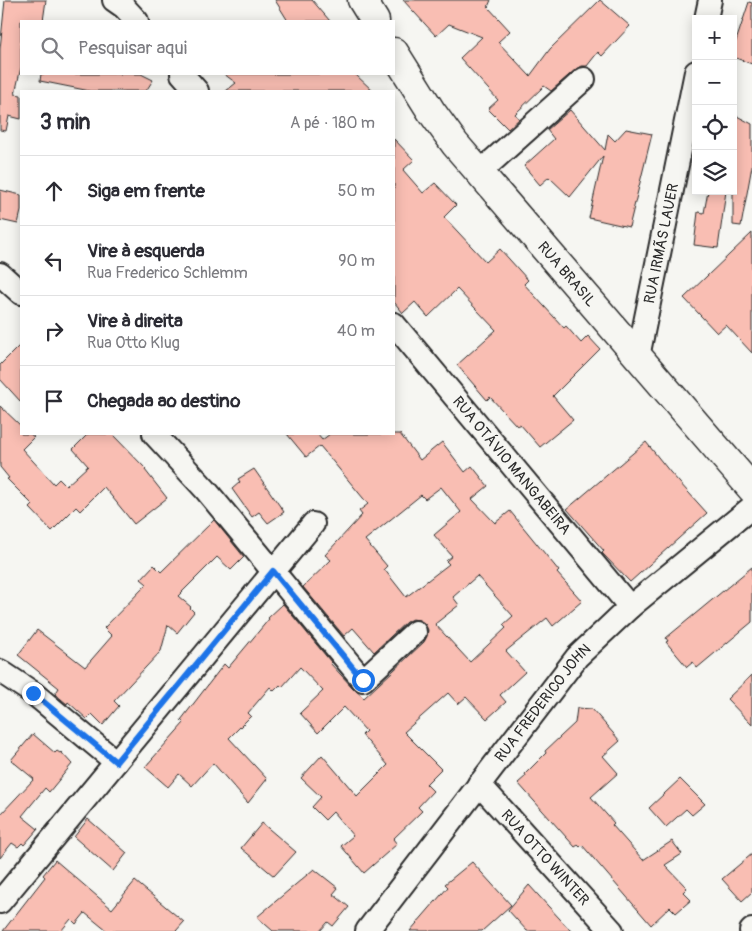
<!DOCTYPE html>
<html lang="pt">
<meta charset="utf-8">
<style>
:root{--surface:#fff;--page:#f7f7f7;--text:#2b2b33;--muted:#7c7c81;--line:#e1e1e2}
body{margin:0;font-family:Pangolin,sans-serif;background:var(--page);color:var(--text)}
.controls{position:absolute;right:15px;top:15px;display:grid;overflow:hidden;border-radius:0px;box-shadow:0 2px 12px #0003}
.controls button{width:45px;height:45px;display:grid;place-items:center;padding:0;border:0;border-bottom:1px solid var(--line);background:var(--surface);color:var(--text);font:25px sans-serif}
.stop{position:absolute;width:15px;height:15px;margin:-11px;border:4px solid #1a73e8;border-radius:50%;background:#fff}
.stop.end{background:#1a73e8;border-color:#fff;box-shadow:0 1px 5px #0008}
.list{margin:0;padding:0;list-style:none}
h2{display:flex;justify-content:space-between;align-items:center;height:65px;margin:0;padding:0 20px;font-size:21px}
h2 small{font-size:16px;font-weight:400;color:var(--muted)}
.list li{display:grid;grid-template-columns:32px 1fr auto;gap:15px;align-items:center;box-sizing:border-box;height:70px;padding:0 20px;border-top:1px solid var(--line)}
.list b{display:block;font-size:19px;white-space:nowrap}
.list p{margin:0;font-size:16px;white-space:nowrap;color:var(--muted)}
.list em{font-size:16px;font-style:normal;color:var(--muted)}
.icon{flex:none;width:28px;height:28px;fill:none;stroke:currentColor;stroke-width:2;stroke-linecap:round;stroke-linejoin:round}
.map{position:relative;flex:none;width:752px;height:931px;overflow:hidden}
.search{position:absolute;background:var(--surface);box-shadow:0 2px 12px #0003;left:20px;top:20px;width:375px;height:55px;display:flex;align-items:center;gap:12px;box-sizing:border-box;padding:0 18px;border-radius:0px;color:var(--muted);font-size:19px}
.panel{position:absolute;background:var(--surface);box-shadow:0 2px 12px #0003;left:20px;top:90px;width:375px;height:345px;border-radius:0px}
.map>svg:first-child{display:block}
.building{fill:#f9beb3;stroke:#2b2b2b;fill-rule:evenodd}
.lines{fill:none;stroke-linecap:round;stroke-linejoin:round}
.minor-casing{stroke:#2b2b2b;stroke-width:26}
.tertiary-casing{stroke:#2b2b2b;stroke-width:31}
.minor{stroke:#f6f6f2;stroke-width:22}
.tertiary{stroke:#f6f6f2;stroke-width:28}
.route{stroke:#1a73e8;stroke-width:6}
.labels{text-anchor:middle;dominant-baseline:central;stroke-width:4;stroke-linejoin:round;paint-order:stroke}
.street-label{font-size:15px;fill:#2b2b2b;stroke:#f6f6f2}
</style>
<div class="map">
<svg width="752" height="931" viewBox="0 0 752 931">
<rect width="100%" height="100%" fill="#f6f6f2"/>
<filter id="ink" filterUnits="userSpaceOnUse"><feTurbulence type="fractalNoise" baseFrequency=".02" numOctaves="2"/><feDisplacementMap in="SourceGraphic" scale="10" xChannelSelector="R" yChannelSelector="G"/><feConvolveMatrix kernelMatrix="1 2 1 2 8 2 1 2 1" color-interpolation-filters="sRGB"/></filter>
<g filter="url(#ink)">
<!-- building -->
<path class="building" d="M 5,0 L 46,0 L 43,21 L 21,21 L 21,67 L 15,94 L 21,95 L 21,119 L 9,116 L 6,131 L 0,130 L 0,49 Z
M 275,0 L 312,0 L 330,21 L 288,21 Z
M 403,0 L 491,0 L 488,7 L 510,31 L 498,42 L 530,76 L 550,49 L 600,0 L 630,26 L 602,56 L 598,52 L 587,66 L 581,66 L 576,69 L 551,91 L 544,86 L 515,114 L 519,119 L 508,129 L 488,109 L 498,100 L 460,58 L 482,37 L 449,24 L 436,36 Z
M 749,2 L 752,3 L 752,64 L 733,57 L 733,50 Z
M 41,74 L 141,74 L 153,80 L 146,91 L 90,91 L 40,81 Z
M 224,74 L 355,74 L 373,91 L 226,91 L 236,83 Z
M 570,110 L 605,150 L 608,134 L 615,141 L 626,129 L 652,134 L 629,227 L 589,218 L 603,156 L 570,197 L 549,177 L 540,185 L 524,166 L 554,139 L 547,130 Z
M 733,114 L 752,124 L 752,166 L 741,226 L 733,225 Z
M 394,139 L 414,160 L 403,170 L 423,193 L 435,183 L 456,205 L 444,217 L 486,262 L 500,249 L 528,280 L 524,284 L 564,328 L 566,326 L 581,343 L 588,336 L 600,349 L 553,396 L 573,420 L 540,447 L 520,424 L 517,426 L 490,397 L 487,400 L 457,365 L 496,330 L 457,289 L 428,317 L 415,302 L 403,313 L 394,302 Z
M 0,190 L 21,195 L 21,211 L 18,224 L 0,220 Z
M 708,191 L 726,191 L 718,248 L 694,245 L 698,212 L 704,213 Z
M 752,233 L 752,353 L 726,325 L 717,333 L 684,298 Z
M 21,344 L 21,402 L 0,379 L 0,365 Z
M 0,406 L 21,426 L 21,434 L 30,434 L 34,437 L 22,449 L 54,484 L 59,479 L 66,486 L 88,466 L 73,449 L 88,434 L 112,434 L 146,469 L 145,470 L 167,498 L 134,524 L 104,487 L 80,511 L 76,507 L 52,531 L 30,508 L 33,505 L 7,479 L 9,478 L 0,467 Z
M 287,434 L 317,434 L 322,440 L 330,434 L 400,434 L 420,460 L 442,442 L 465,472 L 472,466 L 488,486 L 472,499 L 495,523 L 510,511 L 559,571 L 557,573 L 582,601 L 553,626 L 547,618 L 506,651 L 525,672 L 500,695 L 506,702 L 487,719 L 466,697 L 458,704 L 448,693 L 404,732 L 441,769 L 426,784 L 433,791 L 418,807 L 422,811 L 393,839 L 397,844 L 364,873 L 341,846 L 353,836 L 333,812 L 325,820 L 312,807 L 321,797 L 301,778 L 322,755 L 357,796 L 388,765 L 362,735 L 366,731 L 344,707 L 318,733 L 300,713 L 323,691 L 300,667 L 282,687 L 280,685 L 274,691 L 270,687 L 248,713 L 251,716 L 229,738 L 267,779 L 248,803 L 213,763 L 192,786 L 179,774 L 168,787 L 145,767 L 184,723 L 181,720 L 224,664 L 228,668 L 269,619 L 268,618 L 283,604 L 331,662 L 330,663 L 353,688 L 364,698 L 424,642 L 427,636 L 428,630 L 425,624 L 419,620 L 412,619 L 406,622 L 374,652 L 353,628 L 344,636 L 303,587 L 331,560 L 325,555 L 362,515 L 359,511 L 368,504 L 320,446 L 306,457 ZM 441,487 L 461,512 L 434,535 L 452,556 L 446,561 L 449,564 L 406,597 L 384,569 L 387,566 L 365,540 L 421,495 L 425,499 ZM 477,576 L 513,616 L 503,625 L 506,628 L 470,662 L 435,624 L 459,605 L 453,597 Z
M 646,442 L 670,472 L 707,513 L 630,582 L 602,553 L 604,551 L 567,509 Z
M 254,469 L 284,512 L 268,523 L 259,512 L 252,517 L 232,489 L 240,482 L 238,479 Z
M 214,520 L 244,557 L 231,570 L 217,557 L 178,596 L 191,607 L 190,608 L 194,612 L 177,633 L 168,625 L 161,651 L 114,701 L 119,706 L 103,725 L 92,714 L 87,719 L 68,702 L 67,704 L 55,694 L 59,688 L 18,655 L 37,630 L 85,667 L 112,636 L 104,628 L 147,584 L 141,579 L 154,565 L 161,572 Z
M 752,567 L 752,622 L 697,668 L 693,662 L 687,667 L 666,642 L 668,641 L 666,638 Z
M 752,675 L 752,725 L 727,699 Z
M 577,708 L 592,709 L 620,741 L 603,756 L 618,773 L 591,797 L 614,823 L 612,825 L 643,860 L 672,841 L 682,854 L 665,865 L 687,888 L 683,892 L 691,900 L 676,913 L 670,907 L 651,925 L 582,845 L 580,847 L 578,845 L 575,847 L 518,783 L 526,776 L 525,774 L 546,753 L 545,751 L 575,723 Z
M 33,734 L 55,753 L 57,751 L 60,753 L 61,752 L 72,764 L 49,792 L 45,788 L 22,816 L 38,829 L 24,845 L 22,843 L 18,847 L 12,843 L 0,858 L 0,815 L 34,779 L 11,760 Z
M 680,779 L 705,804 L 692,815 L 686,809 L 666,827 L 649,808 Z
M 88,819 L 127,853 L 113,871 L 74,837 Z
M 262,823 L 296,852 L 274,876 L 241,848 Z
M 752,854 L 752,892 L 742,901 L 722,879 Z
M 55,860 L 112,909 L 135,881 L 184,922 L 176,931 L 107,931 L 85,913 L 76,924 L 71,919 L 61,931 L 3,931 L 45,877 L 43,875 Z
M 472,862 L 511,905 L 482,931 L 410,931 L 448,887 L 445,884 Z
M 314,869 L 338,888 L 333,894 L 349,907 L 333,926 L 328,922 L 320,931 L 273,931 L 257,917 Z
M 529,885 L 548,906 L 571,931 L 527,931 L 508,910 Z"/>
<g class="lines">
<defs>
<g id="minor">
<path d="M 114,0 L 124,7 L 137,21"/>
<path d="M 706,19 L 710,0"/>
<path d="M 182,74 L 197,91"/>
<path d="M 480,172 L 584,79"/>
<path d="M 0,274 L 21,293"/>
<path id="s1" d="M 394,324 L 630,607"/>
<path id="s2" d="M 638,357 L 696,72"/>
<path d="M 154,434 L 205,489 L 363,680 L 415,632"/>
<path d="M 0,671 L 33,693 L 116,762"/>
<path id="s3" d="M 479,784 L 612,931"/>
<path d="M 0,902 L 313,524"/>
<path id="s4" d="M 367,931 L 577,657 L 630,607 L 752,507"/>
<path d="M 751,931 L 752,930"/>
</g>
<g id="tertiary">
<path d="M 362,0 L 375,21"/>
<path id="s5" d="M 394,52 L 431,111 L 455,144 L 752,489"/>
</g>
</defs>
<!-- minor casing -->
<use href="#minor" class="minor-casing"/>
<!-- tertiary casing -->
<use href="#tertiary" class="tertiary-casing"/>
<!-- minor -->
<use href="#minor" class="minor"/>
<!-- tertiary -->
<use href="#tertiary" class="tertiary"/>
</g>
</g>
<g class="lines" filter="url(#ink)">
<!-- route -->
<path class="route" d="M 33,693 L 116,762 L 273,571 L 363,680"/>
</g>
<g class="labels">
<!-- street labels -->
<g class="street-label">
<text stroke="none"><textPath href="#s2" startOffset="116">RUA IRMÃS LAUER</textPath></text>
<text stroke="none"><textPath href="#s5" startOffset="282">RUA BRASIL</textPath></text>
<text stroke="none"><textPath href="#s1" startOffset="184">RUA OTÁVIO MANGABEIRA</textPath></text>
<text stroke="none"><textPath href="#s4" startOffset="288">RUA FREDERICO JOHN</textPath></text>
<text stroke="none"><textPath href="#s3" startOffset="99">RUA OTTO WINTER</textPath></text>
</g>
</g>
</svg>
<div class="controls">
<button>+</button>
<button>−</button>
<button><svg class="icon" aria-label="locate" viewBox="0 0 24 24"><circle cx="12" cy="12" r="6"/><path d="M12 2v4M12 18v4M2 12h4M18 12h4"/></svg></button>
<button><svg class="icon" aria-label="layers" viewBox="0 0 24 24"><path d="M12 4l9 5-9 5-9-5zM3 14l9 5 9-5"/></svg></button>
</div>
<div class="stop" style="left:363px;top:680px"></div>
<div class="stop end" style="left:33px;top:693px"></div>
<div class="search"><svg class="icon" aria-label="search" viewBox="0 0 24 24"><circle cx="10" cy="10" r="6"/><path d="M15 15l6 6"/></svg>Pesquisar aqui</div>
<section class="panel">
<h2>3 min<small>A pé · 180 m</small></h2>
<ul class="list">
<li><svg class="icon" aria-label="ahead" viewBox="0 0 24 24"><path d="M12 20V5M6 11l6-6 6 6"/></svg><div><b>Siga em frente</b></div><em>50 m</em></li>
<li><svg class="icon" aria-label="left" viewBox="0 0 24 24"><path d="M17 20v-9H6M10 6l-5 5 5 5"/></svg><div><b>Vire à esquerda</b><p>Rua Frederico Schlemm</p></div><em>90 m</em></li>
<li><svg class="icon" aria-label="right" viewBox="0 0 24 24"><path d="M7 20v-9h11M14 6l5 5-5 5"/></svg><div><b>Vire à direita</b><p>Rua Otto Klug</p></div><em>40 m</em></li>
<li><svg class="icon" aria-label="arrive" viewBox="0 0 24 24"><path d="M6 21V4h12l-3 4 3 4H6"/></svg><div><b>Chegada ao destino</b></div></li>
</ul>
</section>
</div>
